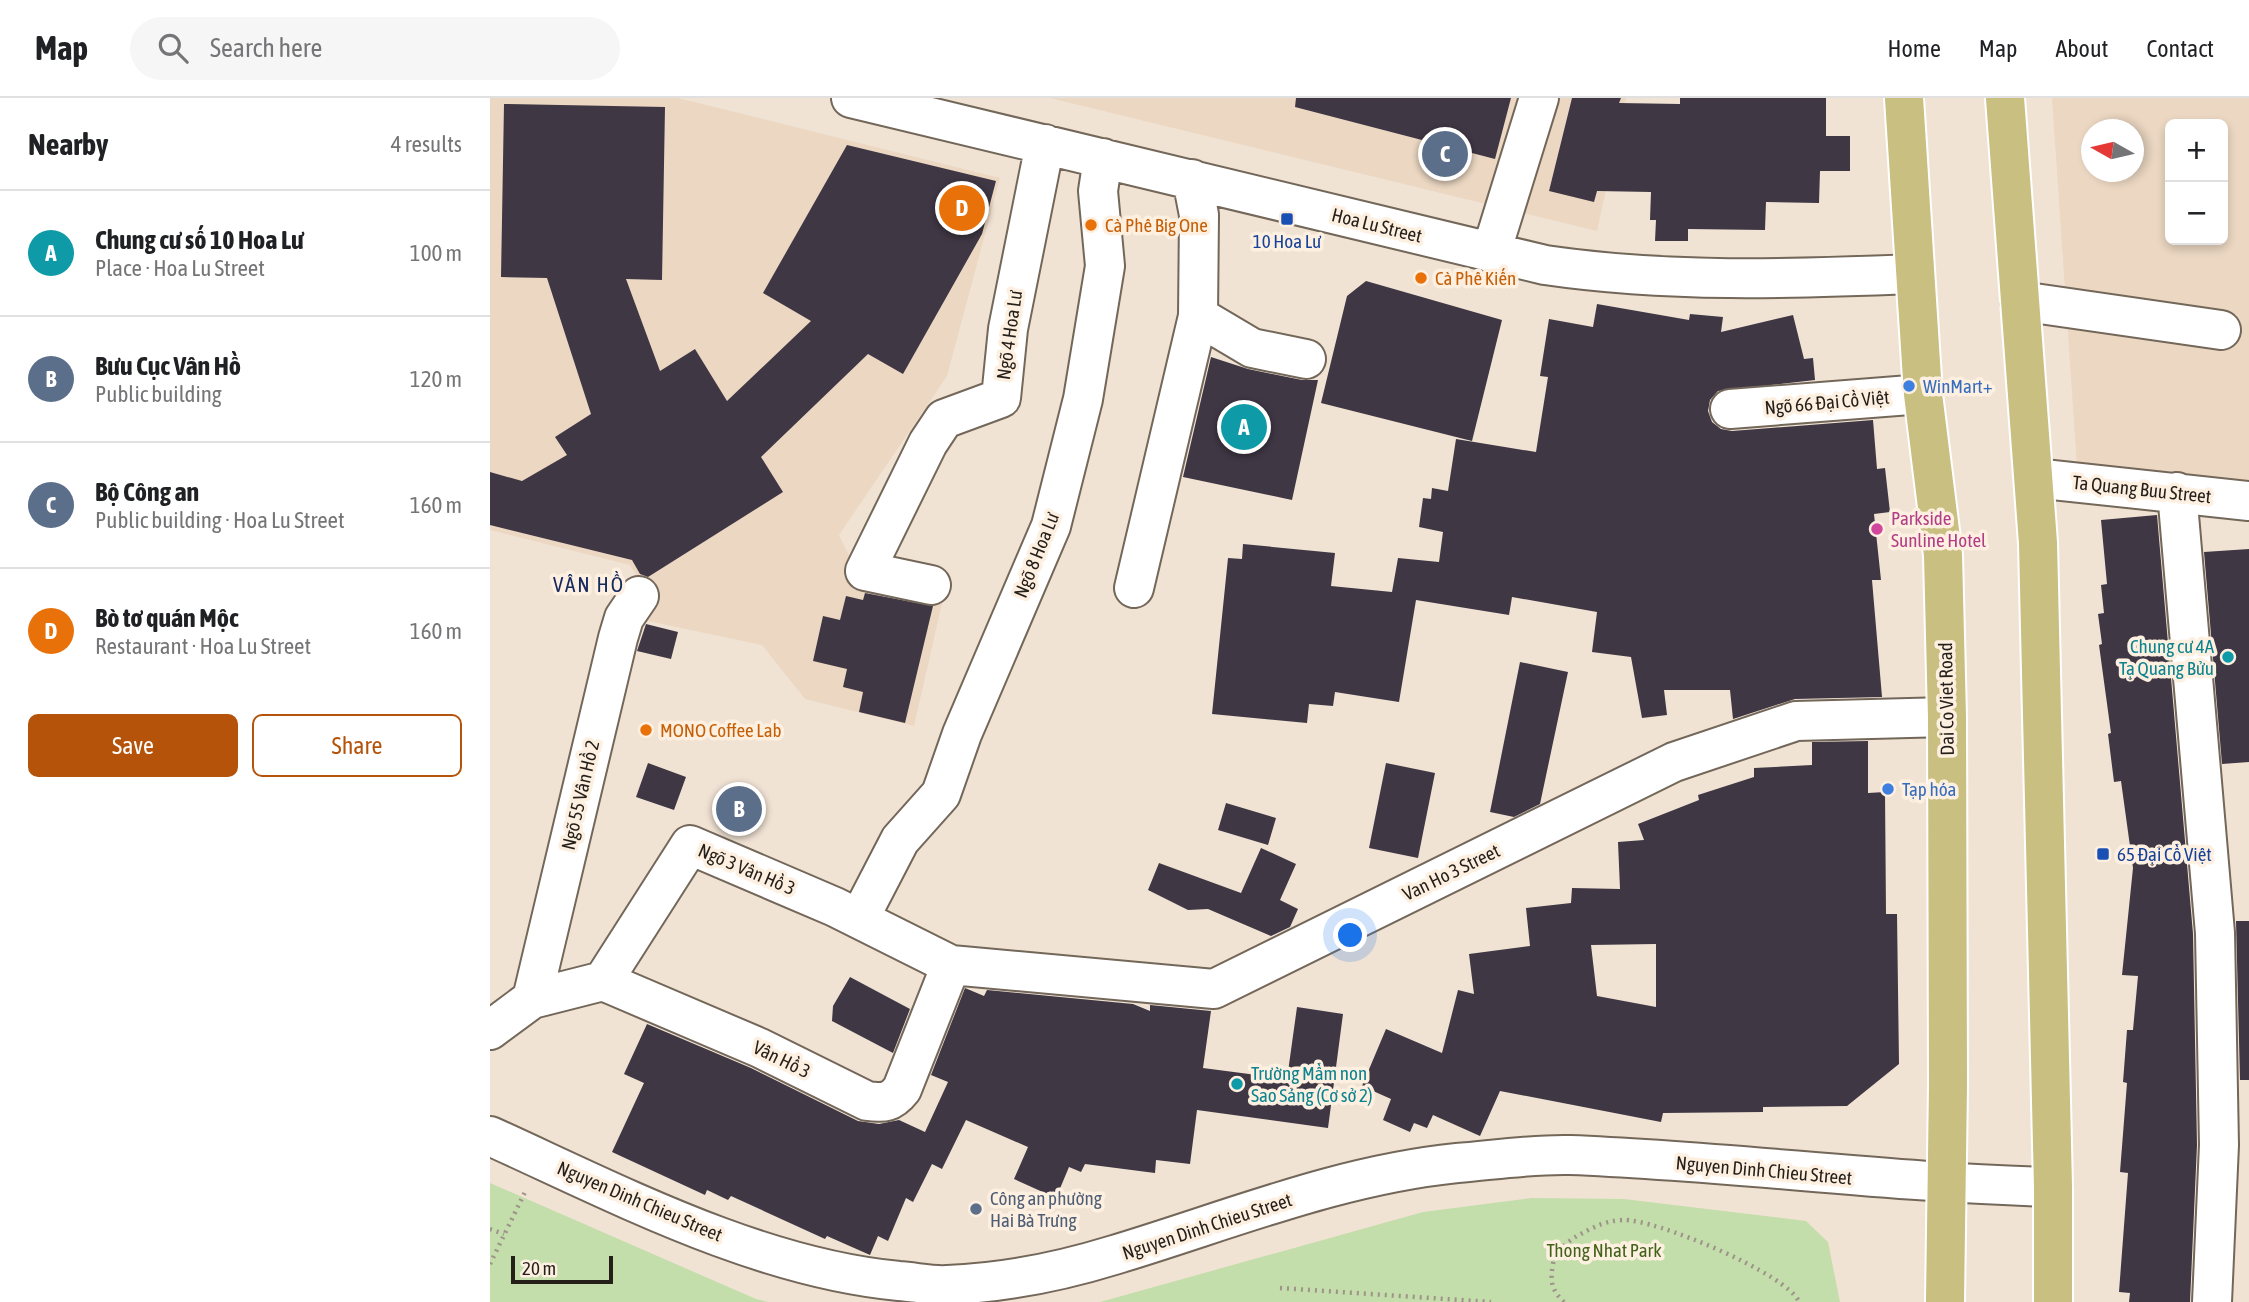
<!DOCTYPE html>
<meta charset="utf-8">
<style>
:root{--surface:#fff;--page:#f6f6f6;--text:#202124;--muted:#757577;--line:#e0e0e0;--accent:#b45309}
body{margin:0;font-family:"Asap Condensed",sans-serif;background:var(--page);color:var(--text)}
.controls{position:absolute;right:21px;top:21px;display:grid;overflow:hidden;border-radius:10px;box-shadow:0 4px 10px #0003}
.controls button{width:63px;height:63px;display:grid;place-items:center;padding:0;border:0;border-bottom:2px solid var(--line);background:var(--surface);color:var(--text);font:35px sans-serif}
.compass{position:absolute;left:1591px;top:21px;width:63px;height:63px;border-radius:50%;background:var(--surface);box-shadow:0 4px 10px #0003;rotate:278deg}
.scale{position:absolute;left:21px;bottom:18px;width:102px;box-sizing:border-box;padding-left:7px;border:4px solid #251f1a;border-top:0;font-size:19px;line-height:24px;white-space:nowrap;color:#251f1a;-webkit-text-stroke:5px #fef0e1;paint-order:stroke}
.you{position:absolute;left:861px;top:838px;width:24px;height:24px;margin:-18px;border:5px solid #fff;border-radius:50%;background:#1a73e8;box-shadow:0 0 0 10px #1a73e833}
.badge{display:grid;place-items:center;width:46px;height:46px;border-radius:50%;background:var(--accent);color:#fff;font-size:23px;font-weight:700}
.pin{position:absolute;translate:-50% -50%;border:4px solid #fff;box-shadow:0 2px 7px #0006}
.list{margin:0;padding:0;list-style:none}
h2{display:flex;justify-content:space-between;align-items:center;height:91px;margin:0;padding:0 28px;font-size:30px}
h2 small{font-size:23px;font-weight:400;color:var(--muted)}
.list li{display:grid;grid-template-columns:46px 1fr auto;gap:21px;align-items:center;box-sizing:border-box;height:126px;padding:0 28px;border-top:2px solid var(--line)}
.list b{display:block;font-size:26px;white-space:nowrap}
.list p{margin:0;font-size:23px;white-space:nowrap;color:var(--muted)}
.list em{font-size:23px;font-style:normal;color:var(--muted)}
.actions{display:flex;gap:14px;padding:21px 28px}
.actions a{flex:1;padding:16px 0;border:2px solid var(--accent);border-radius:10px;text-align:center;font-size:24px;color:var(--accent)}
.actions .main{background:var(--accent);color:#fff}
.icon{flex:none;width:38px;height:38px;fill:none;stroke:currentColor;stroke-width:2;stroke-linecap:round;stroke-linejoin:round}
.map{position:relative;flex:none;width:1759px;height:1204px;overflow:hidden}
header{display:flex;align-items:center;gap:42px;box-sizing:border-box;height:98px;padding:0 35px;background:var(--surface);border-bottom:2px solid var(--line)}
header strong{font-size:33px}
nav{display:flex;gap:38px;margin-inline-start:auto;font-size:24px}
.search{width:490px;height:63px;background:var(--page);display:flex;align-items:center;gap:18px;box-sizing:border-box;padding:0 24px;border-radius:38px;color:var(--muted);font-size:26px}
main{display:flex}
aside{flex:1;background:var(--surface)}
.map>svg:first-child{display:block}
.built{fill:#ebd7c2;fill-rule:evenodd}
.green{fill:#c3deab}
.building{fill:#3f3744;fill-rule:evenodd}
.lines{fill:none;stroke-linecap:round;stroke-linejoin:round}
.minor-casing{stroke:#73675a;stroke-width:42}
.major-casing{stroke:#fff;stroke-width:42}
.path{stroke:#9e9388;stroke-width:4.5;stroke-dasharray:2 5;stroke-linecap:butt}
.minor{stroke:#fff;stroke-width:38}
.major{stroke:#c8bf81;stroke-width:38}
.transit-dot{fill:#1a4fb4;stroke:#fef0e1;stroke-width:2.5}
.food-dot{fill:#e8710a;stroke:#fef0e1;stroke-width:2.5}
.shop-dot{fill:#3f7fe0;stroke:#fef0e1;stroke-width:2.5}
.hotel-dot{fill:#d1479c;stroke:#fef0e1;stroke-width:2.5}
.culture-dot{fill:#0f9aa8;stroke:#fef0e1;stroke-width:2.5}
.service-dot{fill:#5c6f8a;stroke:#fef0e1;stroke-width:2.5}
.labels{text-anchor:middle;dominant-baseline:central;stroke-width:7;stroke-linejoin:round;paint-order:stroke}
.food-label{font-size:19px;fill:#c56008;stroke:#fef0e1;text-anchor:start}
.street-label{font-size:19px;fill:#251f1a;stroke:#fef0e1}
.transit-label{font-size:19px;fill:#164399;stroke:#fef0e1}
.shop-label{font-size:19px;fill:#366cbe;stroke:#fef0e1;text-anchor:start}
.hotel-label{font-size:19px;fill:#b23c85;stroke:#fef0e1;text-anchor:start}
.culture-label{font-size:19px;fill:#0d838f;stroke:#fef0e1;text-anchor:end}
.service-label{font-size:19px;fill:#4e5e75;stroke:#fef0e1;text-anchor:start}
.park-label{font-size:19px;fill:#42631b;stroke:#fef0e1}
.neighbourhood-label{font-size:21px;letter-spacing:2px;fill:#172a60;stroke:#fef0e1}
</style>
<header>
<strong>Map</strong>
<div class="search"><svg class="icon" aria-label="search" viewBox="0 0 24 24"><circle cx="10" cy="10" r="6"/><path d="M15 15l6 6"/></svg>Search here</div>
<nav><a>Home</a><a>Map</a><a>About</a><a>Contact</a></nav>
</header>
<main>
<aside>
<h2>Nearby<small>4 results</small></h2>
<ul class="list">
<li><span class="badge" style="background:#0f9aa8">A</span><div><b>Chung cư số 10 Hoa Lư</b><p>Place · Hoa Lu Street</p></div><em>100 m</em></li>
<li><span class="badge" style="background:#5c6f8a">B</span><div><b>Bưu Cục Vân Hồ</b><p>Public building</p></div><em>120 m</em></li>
<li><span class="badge" style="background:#5c6f8a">C</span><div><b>Bộ Công an</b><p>Public building · Hoa Lu Street</p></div><em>160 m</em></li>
<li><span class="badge" style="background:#e8710a">D</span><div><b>Bò tơ quán Mộc</b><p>Restaurant · Hoa Lu Street</p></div><em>160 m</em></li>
</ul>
<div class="actions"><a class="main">Save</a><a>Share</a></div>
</aside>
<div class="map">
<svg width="1759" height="1204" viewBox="0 0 1759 1204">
<rect width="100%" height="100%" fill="#f1e3d4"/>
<!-- built -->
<path class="built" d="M 0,0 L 188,0 L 510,80 L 457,278 L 349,437 L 371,481 L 453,501 L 424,628 L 315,601 L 272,547 L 153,522 L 158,496 L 140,467 L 0,432 Z
M 560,0 L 1136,0 L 1107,133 Z
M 1562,0 L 1759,0 L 1759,403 L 1588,383 ZM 1680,26 L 1733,26 L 1733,142 L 1680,142 ZM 1602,32 L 1644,32 L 1644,74 L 1602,74 Z"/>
<!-- green -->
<path class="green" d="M 0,1085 L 266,1201 L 279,1204 L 0,1204 Z
M 1041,1100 L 1134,1101 L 1316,1123 L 1338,1144 L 1350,1204 L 610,1204 L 933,1114 Z"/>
<!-- building -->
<path class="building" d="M 806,0 L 1021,0 L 1005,61 L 805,9 Z
M 1082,0 L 1131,0 L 1129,5 L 1190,6 L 1190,0 L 1336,0 L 1336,38 L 1360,38 L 1360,73 L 1330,73 L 1329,105 L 1276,104 L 1275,132 L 1198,131 L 1198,143 L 1165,143 L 1166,122 L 1160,122 L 1161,94 L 1107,93 L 1104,104 L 1059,93 Z
M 14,6 L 175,9 L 172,182 L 136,181 L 170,273 L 205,251 L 237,303 L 321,223 L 273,195 L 357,47 L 506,83 L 492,136 L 413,276 L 378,256 L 271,359 L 293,394 L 158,479 L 150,476 L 142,462 L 0,427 L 0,374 L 32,383 L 77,357 L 65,339 L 101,316 L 57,180 L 11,179 Z
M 876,183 L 1012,222 L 982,343 L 831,305 L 857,198 Z
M 1107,206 L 1199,222 L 1200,216 L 1233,219 L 1231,234 L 1303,217 L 1314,261 L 1323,260 L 1325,282 L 1228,293 L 1220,302 L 1218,313 L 1222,324 L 1231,331 L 1242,333 L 1383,322 L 1387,371 L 1395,370 L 1400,414 L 1384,416 L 1391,482 L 1382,482 L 1392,599 L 1305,601 L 1243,621 L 1240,592 L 1174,592 L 1177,617 L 1152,620 L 1141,559 L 1102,554 L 1107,514 L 1022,499 L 1019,517 L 926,502 L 909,604 L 845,594 L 843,608 L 819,606 L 817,625 L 722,616 L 738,460 L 752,461 L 753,446 L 845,455 L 841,488 L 902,494 L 908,460 L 949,464 L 953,434 L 929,429 L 933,400 L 941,401 L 942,390 L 958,393 L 966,341 L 1046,354 L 1058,279 L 1050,278 L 1059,221 L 1103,229 Z
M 721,259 L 758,271 L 812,282 L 828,282 L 802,402 L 693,379 Z
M 1667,417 L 1703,836 L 1707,1047 L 1700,1204 L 1639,1204 L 1640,1195 L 1629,1194 L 1638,1075 L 1630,1074 L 1637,985 L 1633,984 L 1637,932 L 1643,932 L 1648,878 L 1632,877 L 1643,770 L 1631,683 L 1624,684 L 1618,636 L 1621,635 L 1609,547 L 1612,546 L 1608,516 L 1614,515 L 1611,487 L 1617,486 L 1611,422 Z
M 1759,451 L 1759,664 L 1732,666 L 1714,454 Z
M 375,495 L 443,508 L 415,625 L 369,614 L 373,594 L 353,589 L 357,571 L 323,563 L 333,518 L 350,522 L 356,498 L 373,502 Z
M 156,526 L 188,534 L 181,561 L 147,553 Z
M 1030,564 L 1078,574 L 1050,706 L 1024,719 L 1000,714 Z
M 1378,643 L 1378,695 L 1395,694 L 1396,816 L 1407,816 L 1409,966 L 1357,1008 L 1273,1009 L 1273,1014 L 1173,1015 L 1171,1024 L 1010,993 L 990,1038 L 943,1017 L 937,1030 L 924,1025 L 920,1034 L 893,1022 L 901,1001 L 872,988 L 896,931 L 952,955 L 968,892 L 984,896 L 979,856 L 1040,848 L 1036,810 L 1081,805 L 1082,790 L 1130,791 L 1128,744 L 1154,742 L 1148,726 L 1209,702 L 1208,697 L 1264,679 L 1264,670 L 1322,667 L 1322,644 ZM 1166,846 L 1166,909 L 1107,898 L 1101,847 Z
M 158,665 L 196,679 L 184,712 L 146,699 Z
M 896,665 L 945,675 L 928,760 L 879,750 Z
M 736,705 L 786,720 L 778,747 L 728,732 Z
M 771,750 L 806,766 L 790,802 L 808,811 L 800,829 L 781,838 L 718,811 L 698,812 L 658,792 L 669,765 L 751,795 Z
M 1746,823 L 1759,823 L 1759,982 L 1750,982 Z
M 360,879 L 420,911 L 403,955 L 342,923 L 343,908 Z
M 475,890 L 494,898 L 497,892 L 643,906 L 660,913 L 660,907 L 721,913 L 713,970 L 797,981 L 807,909 L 853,916 L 838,1030 L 707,1012 L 700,1066 L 666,1062 L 665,1075 L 595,1066 L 591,1074 L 579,1069 L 566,1100 L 524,1081 L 538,1049 L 476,1022 L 452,1071 L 442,1066 L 423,1104 L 416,1100 L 398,1143 L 388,1138 L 380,1157 L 337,1138 L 335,1141 L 241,1098 L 238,1102 L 217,1092 L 215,1097 L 122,1054 L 154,985 L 134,976 L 157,926 L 261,970 L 368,1023 L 389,1026 L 409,1022 L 435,1034 L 458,984 L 441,977 Z"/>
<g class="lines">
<defs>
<path id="minor" d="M 361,0 L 1055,167 C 1178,185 1300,181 1424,176
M 702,81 L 709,117 L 708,218 L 762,250 L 816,261
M 1001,155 L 1049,0
M 1530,203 L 1731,232
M 1240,311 L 1433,296
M 1544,380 L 1759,403
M 1687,394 L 1725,835 L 1729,1047 L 1722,1204
M 441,487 L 375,473 L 438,345 L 454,321 L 511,300 L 518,231 L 555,46
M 644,490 L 708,218
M 369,821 L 410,742 L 451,696 L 472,636 L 561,428 L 593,301 L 615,168 L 608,93 L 613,60
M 113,883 L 200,747 L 345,809 L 461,867 L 724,891 L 1184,664 L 1306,623 L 1457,619
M 42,901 L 128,540 L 134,520 L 149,498
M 0,932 L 42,901 L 113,883 L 270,950 L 377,1003 C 394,1005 401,1005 412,991 L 461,867
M 0,1038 C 128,1096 268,1170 409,1183 C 425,1184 442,1188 457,1187 C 511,1185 572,1173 624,1157 C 737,1123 848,1077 967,1065 C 1004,1062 1043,1056 1080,1057 C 1241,1063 1401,1085 1563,1089"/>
<path id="major" d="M 1414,0 L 1433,296 L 1453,457 L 1457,619 L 1458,987 L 1455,1204
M 1515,0 L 1548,445 L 1563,1089 L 1563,1204"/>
</defs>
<!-- minor casing -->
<use href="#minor" class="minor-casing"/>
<!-- major casing -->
<use href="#major" class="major-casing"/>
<!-- path -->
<path class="path" d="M 0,1131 L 14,1136
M 0,1166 L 36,1092
M 790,1190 L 1001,1204
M 1074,1204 C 1061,1192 1060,1182 1063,1166 C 1065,1154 1077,1144 1087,1138 C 1102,1130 1114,1123 1132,1122 C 1164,1120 1298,1176 1309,1204"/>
<!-- minor -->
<use href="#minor" class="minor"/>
<!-- major -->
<use href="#major" class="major"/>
</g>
<!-- markers -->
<g class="transit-dot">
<rect x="790" y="114" width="14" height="14" rx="3.5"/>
<rect x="1606" y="749" width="14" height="14" rx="3.5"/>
</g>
<g class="food-dot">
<circle cx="601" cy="127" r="7"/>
<circle cx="931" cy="180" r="7"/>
<circle cx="156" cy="632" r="7"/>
</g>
<g class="shop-dot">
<circle cx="1419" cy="288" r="7"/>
<circle cx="1398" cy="691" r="7"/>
</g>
<circle class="hotel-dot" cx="1387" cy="431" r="7"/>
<g class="culture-dot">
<circle cx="1738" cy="559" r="7"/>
<circle cx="747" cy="986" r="7"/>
</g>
<circle class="service-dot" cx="486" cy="1111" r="7"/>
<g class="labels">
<!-- food labels -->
<g class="food-label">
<text x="615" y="127">Cà Phê Big One</text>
<text x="945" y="180">Cà Phê Kiến</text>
<text x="170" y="632">MONO Coffee Lab</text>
</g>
<!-- street labels -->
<g class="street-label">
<text transform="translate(887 127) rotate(14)">Hoa Lu Street</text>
<text transform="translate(519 237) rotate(-82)">Ngõ 4 Hoa Lư</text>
<text transform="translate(1337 304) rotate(-5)">Ngõ 66 Đại Cồ Việt</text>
<text transform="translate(1652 391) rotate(6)">Ta Quang Buu Street</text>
<text transform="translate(546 457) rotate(-68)">Ngõ 8 Hoa Lư</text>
<text transform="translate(1456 601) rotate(-91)">Dai Co Viet Road</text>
<text transform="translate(90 697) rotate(-77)">Ngõ 55 Vân Hồ 2</text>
<text transform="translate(257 771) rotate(23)">Ngõ 3 Vân Hồ 3</text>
<text transform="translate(961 774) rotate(-26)">Van Ho 3 Street</text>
<text transform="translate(292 961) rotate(26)">Vân Hồ 3</text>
<text transform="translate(1274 1072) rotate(5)">Nguyen Dinh Chieu Street</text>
<text transform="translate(150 1103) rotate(23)">Nguyen Dinh Chieu Street</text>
<text transform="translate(717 1128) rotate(-18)">Nguyen Dinh Chieu Street</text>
</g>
<!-- transit labels -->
<g class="transit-label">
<text x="797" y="143">10 Hoa Lư</text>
<text x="1627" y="756" text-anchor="start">65 Đại Cồ Việt</text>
</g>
<!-- shop labels -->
<g class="shop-label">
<text x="1433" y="288">WinMart+</text>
<text x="1412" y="691">Tạp hóa</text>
</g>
<!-- hotel labels -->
<g class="hotel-label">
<text x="1401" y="420">Parkside<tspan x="1401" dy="22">Sunline Hotel</tspan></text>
</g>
<!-- culture labels -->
<g class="culture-label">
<text x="1724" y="548">Chung cư 4A<tspan x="1724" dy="22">Tạ Quang Bửu</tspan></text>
<text x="761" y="975" text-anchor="start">Trường Mầm non<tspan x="761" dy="22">Sao Sáng (Cơ sở 2)</tspan></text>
</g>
<!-- service labels -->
<g class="service-label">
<text x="500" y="1100">Công an phường<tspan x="500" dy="22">Hai Bà Trưng</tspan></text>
</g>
<!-- park labels -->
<g class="park-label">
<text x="1114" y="1152">Thong Nhat Park</text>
</g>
<!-- neighbourhood labels -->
<g class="neighbourhood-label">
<text x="99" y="486">VÂN HỒ</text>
</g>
</g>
</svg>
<div class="controls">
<button>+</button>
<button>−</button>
</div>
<svg class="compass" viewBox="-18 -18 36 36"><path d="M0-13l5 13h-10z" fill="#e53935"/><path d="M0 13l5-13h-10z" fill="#757577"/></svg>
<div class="scale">20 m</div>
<div class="you"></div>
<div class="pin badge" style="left:754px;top:329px;background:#0f9aa8">A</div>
<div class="pin badge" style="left:249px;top:711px;background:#5c6f8a">B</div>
<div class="pin badge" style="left:955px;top:56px;background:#5c6f8a">C</div>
<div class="pin badge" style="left:472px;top:110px;background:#e8710a">D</div>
</div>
</main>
